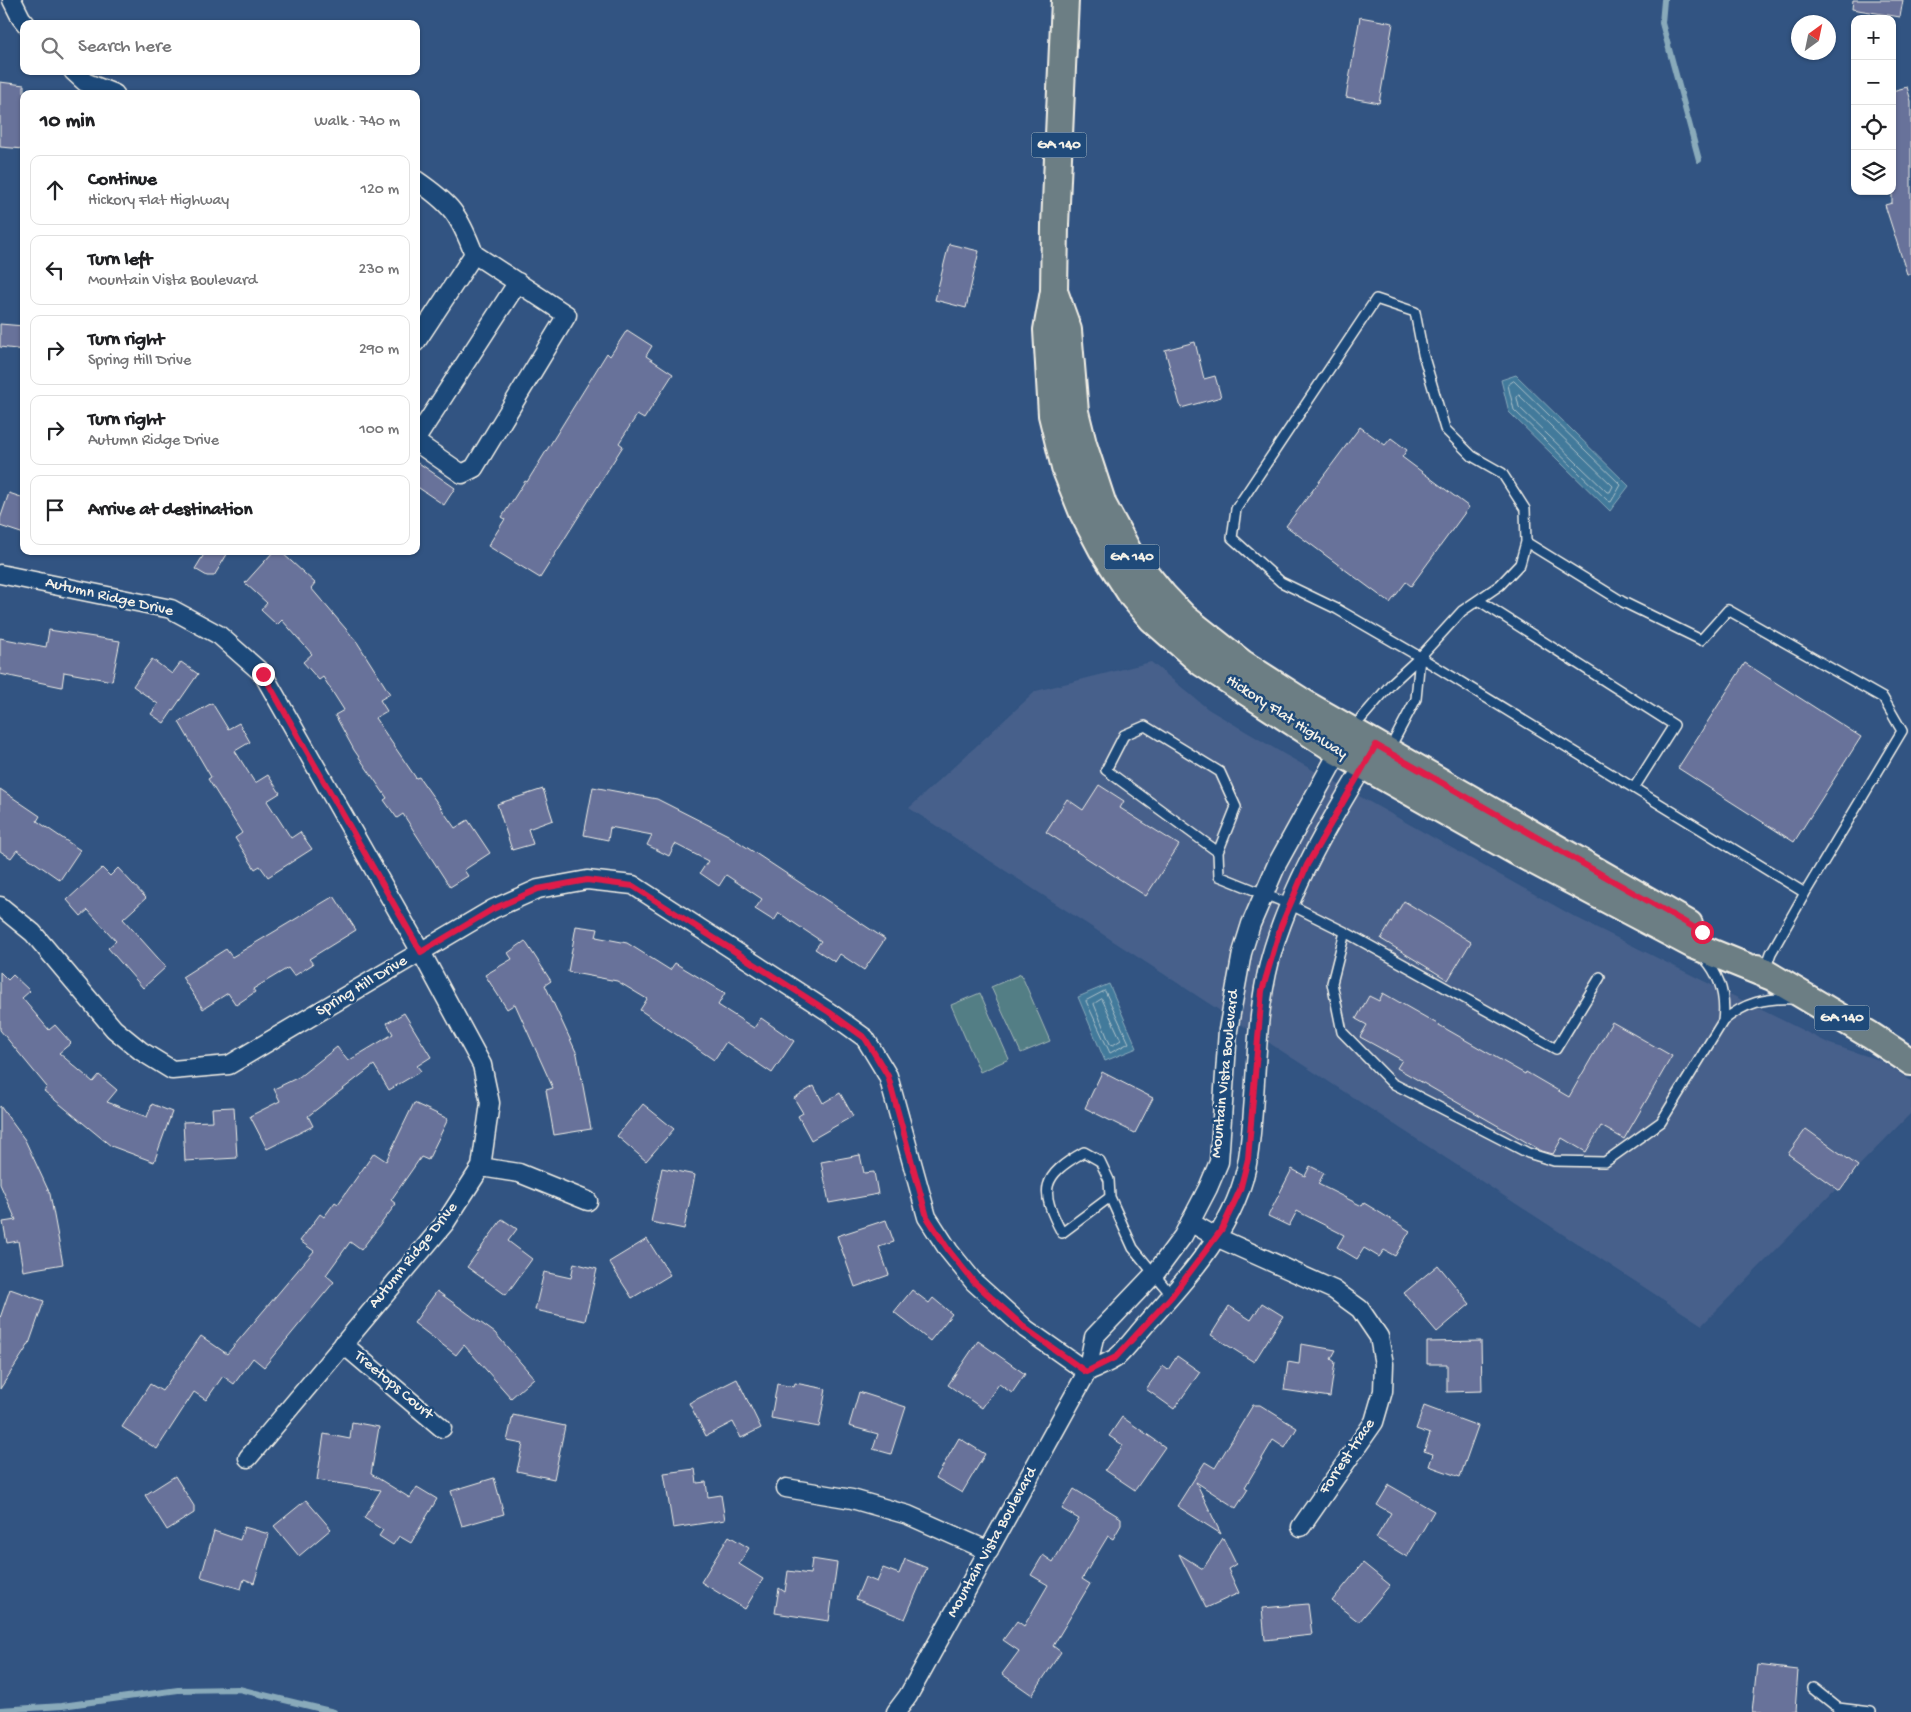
<!DOCTYPE html>
<meta charset="utf-8">
<style>
:root{--surface:#fff;--page:#f6f6f6;--text:#202124;--muted:#757577;--line:#e0e0e0}
body{margin:0;font-family:"Gochi Hand",sans-serif;background:var(--page);color:var(--text)}
.controls{position:absolute;right:15px;top:15px;display:grid;overflow:hidden;border-radius:10px;box-shadow:0 1px 4px #0004}
.controls button{width:45px;height:45px;display:grid;place-items:center;padding:0;border:0;border-bottom:1px solid var(--line);background:var(--surface);color:var(--text);font:25px sans-serif}
.compass{position:absolute;left:1791px;top:15px;width:45px;height:45px;border-radius:50%;background:var(--surface);box-shadow:0 1px 4px #0004;rotate:33deg}
.stop{position:absolute;width:15px;height:15px;margin:-11px;border:4px solid #e11d48;border-radius:50%;background:#fff}
.stop.end{background:#e11d48;border-color:#fff;box-shadow:0 1px 5px #0008}
.list{margin:0;padding:0;list-style:none}
h2{display:flex;justify-content:space-between;align-items:center;height:65px;margin:0;padding:0 20px;font-size:21px}
h2 small{font-size:16px;font-weight:400;color:var(--muted)}
.list li{display:grid;grid-template-columns:32px 1fr auto;gap:15px;align-items:center;box-sizing:border-box;height:70px;margin:0 10px 10px;padding:0 10px;border:1px solid var(--line);border-radius:10px}
.list b{display:block;font-size:19px;white-space:nowrap}
.list p{margin:0;font-size:16px;white-space:nowrap;color:var(--muted)}
.list em{font-size:16px;font-style:normal;color:var(--muted)}
.icon{flex:none;width:28px;height:28px;fill:none;stroke:currentColor;stroke-width:2;stroke-linecap:round;stroke-linejoin:round}
.map{position:relative;flex:none;width:1911px;height:1712px;overflow:hidden}
.search{position:absolute;background:var(--surface);box-shadow:0 1px 4px #0004;left:20px;top:20px;width:400px;height:55px;display:flex;align-items:center;gap:12px;box-sizing:border-box;padding:0 18px;border-radius:10px;color:var(--muted);font-size:19px}
.panel{position:absolute;background:var(--surface);box-shadow:0 1px 4px #0004;left:20px;top:90px;width:400px;height:465px;border-radius:10px}
.map>svg:first-child{display:block}
.built{fill:#46608b}
.park{fill:#537e85;stroke:#a4b8b6}
.water{fill:#427a9b;stroke:#89aaba}
.lines{fill:none;stroke-linecap:round;stroke-linejoin:round}
.shore{stroke:#adc1c9;stroke-width:1}
.stream{stroke:#89aaba;stroke-width:6}
.building{fill:#67729a;stroke:#f4f1e8}
.service-casing{stroke:#f4f1e8;stroke-width:12}
.minor-casing{stroke:#f4f1e8;stroke-width:21}
.primary-casing{stroke:#f4f1e8;stroke-width:30}
.service{stroke:#1f4a7a;stroke-width:9}
.minor{stroke:#1f4a7a;stroke-width:18}
.primary{stroke:#6c7e84;stroke-width:26}
.route{stroke:#e11d48;stroke-width:6}
.labels{text-anchor:middle;dominant-baseline:central;stroke-width:5;stroke-linejoin:round;paint-order:stroke}
.shield{fill:#1f4a7a;stroke:#b4bfc7;stroke-width:1}
.shield-label{font-size:15px;font-weight:bold;fill:#f4f1e8}
.street-label{font-size:16px;fill:#f4f1e8;stroke:#1f4a7a}
</style>
<div class="map">
<svg width="1911" height="1712" viewBox="0 0 1911 1712">
<rect width="100%" height="100%" fill="#325482"/>
<filter id="ink" filterUnits="userSpaceOnUse"><feTurbulence type="fractalNoise" baseFrequency=".02" numOctaves="2"/><feDisplacementMap in="SourceGraphic" scale="10" xChannelSelector="R" yChannelSelector="G"/><feConvolveMatrix kernelMatrix="1 2 1 2 8 2 1 2 1" color-interpolation-filters="sRGB"/></filter>
<g filter="url(#ink)">
<!-- built -->
<path class="built" d="M 1151,662 L 1208,709 L 1284,754 L 1575,917 L 1830,1044 L 1879,1060 L 1911,1081 L 1911,1113 L 1702,1325 L 909,808 L 1036,691 Z"/>
<!-- park -->
<path class="park" d="M 1021,974 L 1050,1041 L 1021,1053 L 991,987 Z
M 980,993 L 1009,1059 L 980,1072 L 951,1005 Z"/>
<!-- water -->
<path class="water" d="M 1516,375 L 1629,486 L 1610,511 L 1509,412 L 1501,380 Z
M 1109,984 L 1137,1048 L 1105,1061 L 1078,997 Z"/>
<g class="lines">
<!-- shore -->
<path class="shore" d="M 1514,381 L 1621,485 L 1611,502 L 1608,501 L 1514,410 L 1508,385 Z
M 1519,395 L 1613,486 L 1610,492 L 1607,492 L 1519,407 L 1517,398 Z
M 1105,991 L 1129,1043 L 1110,1053 L 1086,1001 Z
M 1102,999 L 1121,1040 L 1113,1045 L 1110,1044 L 1094,1004 Z"/>
<!-- stream -->
<path class="stream" d="M 1664,0 L 1662,23 L 1699,160
M 0,1710 L 62,1706 L 178,1690 L 239,1689 L 334,1712"/>
</g>
<!-- building -->
<path class="building" d="M 1853,0 L 1903,0 L 1900,17 L 1852,9 Z
M 1360,17 L 1393,23 L 1379,103 L 1346,97 Z
M 0,82 L 24,85 L 24,149 L 0,147 Z
M 1907,87 L 1911,101 L 1911,274 L 1907,274 L 1885,205 L 1892,203 L 1892,91 Z
M 949,244 L 979,251 L 966,308 L 935,300 Z
M 0,324 L 24,326 L 24,350 L 0,347 Z
M 627,330 L 652,346 L 646,356 L 673,374 L 644,419 L 637,415 L 619,443 L 623,446 L 540,578 L 488,546 L 505,519 L 502,517 L 525,481 L 527,482 L 607,353 L 610,356 Z
M 1195,342 L 1204,379 L 1215,376 L 1221,397 L 1181,408 L 1165,350 Z
M 1360,427 L 1385,445 L 1391,438 L 1407,450 L 1402,457 L 1469,507 L 1411,586 L 1406,582 L 1390,603 L 1286,526 Z
M 416,461 L 455,488 L 444,505 L 416,486 Z
M 9,493 L 24,498 L 24,534 L 0,526 L 0,519 Z
M 206,551 L 229,551 L 214,576 L 207,576 L 195,569 Z
M 274,551 L 280,551 L 315,583 L 311,588 L 357,642 L 390,694 L 380,700 L 387,711 L 375,718 L 416,778 L 419,777 L 455,828 L 468,820 L 490,853 L 464,870 L 468,876 L 450,887 L 403,814 L 397,818 L 384,800 L 387,798 L 354,750 L 335,715 L 344,710 L 323,677 L 319,680 L 303,662 L 312,654 L 282,620 L 277,625 L 261,610 L 267,603 L 245,583 Z
M 49,630 L 120,641 L 112,681 L 64,672 L 62,687 L 0,674 L 0,638 L 46,647 Z
M 152,659 L 172,674 L 181,662 L 198,674 L 164,723 L 151,714 L 158,704 L 133,686 Z
M 1745,663 L 1861,737 L 1794,842 L 1678,768 Z
M 212,703 L 228,729 L 239,723 L 250,742 L 235,751 L 255,783 L 268,775 L 280,793 L 267,801 L 291,838 L 300,832 L 312,849 L 268,877 L 260,866 L 255,869 L 235,838 L 242,833 L 208,779 L 211,777 L 179,722 Z
M 1099,785 L 1124,801 L 1120,808 L 1179,845 L 1146,896 L 1046,832 L 1067,799 L 1083,810 Z
M 593,787 L 657,799 L 728,835 L 885,939 L 864,970 L 840,954 L 835,962 L 815,949 L 821,941 L 779,913 L 774,921 L 755,909 L 762,899 L 726,875 L 719,886 L 700,873 L 708,861 L 675,844 L 669,856 L 647,845 L 652,835 L 610,827 L 608,840 L 584,835 Z
M 0,789 L 40,816 L 37,821 L 80,850 L 60,880 L 17,850 L 11,858 L 0,851 Z
M 543,789 L 553,820 L 528,829 L 533,844 L 512,850 L 497,804 Z
M 102,868 L 110,876 L 118,868 L 146,898 L 123,919 L 166,967 L 143,988 L 108,948 L 116,941 L 88,910 L 81,916 L 67,900 Z
M 334,896 L 356,930 L 309,959 L 313,964 L 294,976 L 288,968 L 253,989 L 255,992 L 236,1005 L 228,993 L 203,1009 L 182,977 L 226,949 L 232,957 Z
M 1404,901 L 1471,942 L 1448,980 L 1381,939 Z
M 576,926 L 598,929 L 596,937 L 627,943 L 670,970 L 675,963 L 725,993 L 718,1005 L 754,1028 L 761,1018 L 794,1041 L 772,1073 L 726,1042 L 714,1060 L 640,1010 L 647,999 L 617,981 L 568,972 Z
M 525,941 L 551,981 L 545,985 L 577,1054 L 591,1129 L 554,1135 L 546,1090 L 553,1088 L 515,1004 L 507,1009 L 485,975 L 512,959 L 508,953 Z
M 0,972 L 8,980 L 13,975 L 30,991 L 22,998 L 49,1030 L 55,1025 L 71,1043 L 59,1053 L 93,1082 L 99,1075 L 117,1090 L 107,1102 L 147,1117 L 152,1104 L 172,1112 L 154,1162 L 111,1146 L 44,1091 L 47,1087 L 0,1030 Z
M 1383,993 L 1525,1074 L 1526,1072 L 1569,1097 L 1612,1022 L 1672,1056 L 1624,1139 L 1601,1126 L 1586,1152 L 1562,1138 L 1553,1154 L 1542,1151 L 1397,1068 L 1402,1060 L 1360,1037 L 1367,1025 L 1356,1019 L 1369,996 L 1379,1001 Z
M 404,1013 L 431,1057 L 417,1066 L 421,1071 L 389,1090 L 374,1065 L 308,1116 L 313,1126 L 267,1149 L 250,1116 L 280,1101 L 274,1089 L 299,1077 L 337,1047 L 348,1061 L 393,1034 L 387,1023 Z
M 1102,1072 L 1153,1098 L 1135,1133 L 1085,1108 Z
M 814,1086 L 823,1103 L 840,1093 L 853,1116 L 811,1140 L 798,1116 L 803,1113 L 794,1098 Z
M 414,1103 L 448,1119 L 428,1160 L 421,1157 L 391,1200 L 396,1204 L 361,1250 L 350,1242 L 326,1275 L 334,1282 L 264,1367 L 253,1358 L 234,1384 L 223,1376 L 206,1400 L 194,1392 L 157,1449 L 122,1427 L 150,1384 L 162,1391 L 201,1336 L 227,1354 L 314,1251 L 300,1241 L 320,1214 L 324,1217 L 335,1202 L 338,1204 L 374,1153 L 386,1161 Z
M 643,1104 L 674,1129 L 646,1161 L 617,1136 Z
M 0,1106 L 25,1140 L 50,1194 L 63,1264 L 23,1271 L 18,1241 L 7,1243 L 3,1222 L 16,1220 L 0,1184 Z
M 234,1107 L 237,1158 L 185,1161 L 183,1122 L 213,1121 L 212,1108 Z
M 1806,1129 L 1858,1166 L 1840,1191 L 1788,1154 Z
M 860,1155 L 864,1173 L 874,1172 L 878,1194 L 829,1203 L 821,1162 Z
M 1310,1166 L 1324,1173 L 1318,1184 L 1362,1206 L 1364,1203 L 1410,1231 L 1395,1256 L 1384,1250 L 1379,1257 L 1364,1248 L 1357,1259 L 1337,1247 L 1344,1235 L 1297,1211 L 1289,1226 L 1268,1216 L 1292,1169 L 1305,1176 Z
M 662,1168 L 695,1175 L 684,1229 L 651,1222 Z
M 502,1219 L 517,1229 L 508,1241 L 532,1259 L 506,1295 L 467,1267 Z
M 886,1220 L 894,1242 L 879,1247 L 889,1275 L 855,1287 L 837,1236 Z
M 647,1239 L 670,1275 L 632,1298 L 609,1262 Z
M 574,1263 L 597,1269 L 585,1321 L 535,1310 L 544,1272 L 571,1278 Z
M 1438,1265 L 1470,1304 L 1437,1332 L 1404,1293 Z
M 10,1289 L 44,1301 L 29,1344 L 0,1389 L 0,1318 Z
M 912,1290 L 929,1303 L 933,1298 L 952,1314 L 930,1341 L 894,1312 Z
M 437,1291 L 495,1333 L 534,1378 L 511,1398 L 464,1345 L 456,1355 L 414,1323 Z
M 1262,1303 L 1283,1316 L 1254,1362 L 1211,1335 L 1229,1306 L 1251,1320 Z
M 978,1341 L 1025,1374 L 1012,1393 L 999,1384 L 982,1408 L 948,1385 Z
M 1481,1341 L 1482,1391 L 1447,1392 L 1447,1364 L 1427,1364 L 1427,1342 Z
M 1301,1344 L 1336,1350 L 1331,1359 L 1335,1362 L 1330,1397 L 1284,1390 L 1288,1362 L 1299,1364 Z
M 1177,1356 L 1200,1372 L 1174,1409 L 1146,1389 L 1163,1366 L 1168,1370 Z
M 737,1379 L 761,1428 L 741,1438 L 733,1422 L 706,1436 L 689,1403 Z
M 795,1383 L 826,1389 L 819,1427 L 771,1418 L 777,1384 L 794,1387 Z
M 859,1392 L 906,1407 L 891,1454 L 873,1449 L 878,1434 L 849,1426 Z
M 1253,1405 L 1260,1405 L 1297,1428 L 1285,1448 L 1273,1440 L 1245,1487 L 1248,1489 L 1236,1508 L 1196,1482 L 1221,1534 L 1177,1506 L 1205,1462 L 1215,1468 Z
M 1424,1406 L 1478,1426 L 1460,1477 L 1429,1466 L 1433,1454 L 1424,1451 L 1430,1434 L 1416,1429 Z
M 513,1415 L 565,1426 L 554,1479 L 517,1471 L 523,1444 L 507,1441 Z
M 1122,1417 L 1165,1447 L 1135,1490 L 1105,1470 L 1123,1445 L 1109,1436 Z
M 352,1422 L 379,1427 L 371,1474 L 410,1498 L 417,1487 L 437,1499 L 411,1543 L 399,1536 L 393,1545 L 379,1536 L 383,1530 L 364,1518 L 381,1490 L 317,1480 L 324,1434 L 350,1439 Z
M 959,1438 L 985,1454 L 962,1493 L 936,1478 Z
M 695,1469 L 697,1483 L 706,1482 L 708,1497 L 721,1495 L 725,1520 L 673,1528 L 664,1473 Z
M 175,1476 L 194,1506 L 194,1513 L 167,1530 L 145,1495 Z
M 494,1478 L 504,1514 L 462,1526 L 451,1491 Z
M 1389,1485 L 1434,1511 L 1407,1557 L 1376,1538 L 1391,1513 L 1377,1505 Z
M 1074,1489 L 1121,1518 L 1121,1525 L 1113,1539 L 1108,1536 L 1082,1579 L 1090,1584 L 1053,1646 L 1061,1652 L 1032,1695 L 1002,1674 L 1019,1651 L 1003,1640 L 1017,1621 L 1024,1626 L 1048,1585 L 1031,1575 L 1043,1555 L 1053,1562 L 1079,1519 L 1062,1509 Z
M 306,1500 L 331,1529 L 299,1556 L 274,1526 Z
M 244,1527 L 269,1534 L 254,1583 L 244,1579 L 241,1589 L 201,1577 L 214,1531 L 240,1540 Z
M 729,1536 L 749,1548 L 739,1564 L 763,1579 L 745,1609 L 701,1582 Z
M 1223,1538 L 1236,1564 L 1228,1569 L 1239,1593 L 1206,1608 L 1179,1554 L 1203,1569 Z
M 812,1559 L 837,1563 L 829,1621 L 775,1613 L 779,1588 L 785,1592 L 788,1571 L 810,1574 Z
M 905,1559 L 927,1568 L 905,1619 L 856,1599 L 865,1577 L 877,1582 L 883,1568 L 899,1574 Z
M 1363,1563 L 1390,1585 L 1359,1622 L 1332,1601 Z
M 1308,1604 L 1312,1635 L 1265,1640 L 1262,1608 Z
M 1757,1665 L 1798,1670 L 1795,1712 L 1752,1712 Z"/>
<g class="lines">
<defs>
<path id="service" d="M 1526,542 L 1623,602 L 1701,640 L 1728,610 L 1883,698 L 1902,731 L 1805,893
M 1478,600 L 1674,725 L 1634,788
M 1420,657 L 1462,611 L 1500,585 L 1520,564 L 1526,542 L 1525,509 L 1502,473 L 1472,456 L 1445,429 L 1423,354 L 1415,312 L 1376,299 L 1236,509 L 1232,538 L 1281,582 L 1337,609 L 1420,657 L 1805,893 L 1771,953 L 1765,970
M 1353,728 L 1392,683 L 1420,657 L 1416,699 L 1389,750
M 1218,852 L 1106,770 L 1124,735 L 1145,726 L 1220,772 L 1236,807 L 1218,852 L 1219,876 L 1289,904 L 1345,932 L 1332,983 L 1342,1032 L 1392,1083 L 1528,1153 L 1554,1161 L 1605,1162 L 1661,1122 L 1723,1021 C 1744,1003 1766,997 1794,999
M 1345,932 L 1556,1049 L 1600,977
M 1705,959 C 1721,977 1726,997 1723,1021
M 1110,1197 L 1062,1233 C 1039,1190 1041,1176 1084,1152 L 1100,1161 L 1109,1180 L 1110,1197 L 1133,1248 L 1172,1296
M 1813,1688 L 1838,1708 L 1871,1712"/>
<path id="minor" d="M 12,0 L 21,18 L 26,24
M 73,71 L 85,82 L 115,94
M 416,180 C 451,204 459,214 474,254
M 416,342 L 474,254
M 416,439 L 518,282
M 416,442 L 462,474 L 474,468 L 567,315 L 474,254
M 0,574 L 171,609 L 219,635 L 263,674 L 421,952 L 482,1065 L 490,1103 L 481,1167 L 445,1223 L 248,1458
M 0,906 L 33,933 L 114,1029 L 141,1051 L 172,1070 L 229,1065 L 493,909 L 538,889 L 587,880 L 633,885 L 829,1012 L 865,1038 L 888,1076 L 927,1217 L 949,1251 L 974,1282 L 1026,1329 L 1087,1372
M 481,1167 L 519,1173 L 588,1201
M 1190,1222 L 1216,1237 L 1334,1290 L 1360,1309 L 1379,1337 L 1384,1364 L 1383,1391 L 1374,1422 L 1301,1527
M 343,1344 L 442,1428
M 1087,1372 C 1096,1367 1109,1363 1117,1357 C 1128,1347 1137,1334 1147,1323 C 1189,1277 1239,1222 1248,1158 C 1258,1092 1253,1025 1270,960 C 1290,887 1330,821 1369,757
M 786,1488 L 852,1499 L 908,1515 L 989,1551
M 896,1712 L 908,1696 L 1087,1372 L 1094,1337 L 1157,1271 L 1183,1236 L 1208,1188 L 1219,1162 L 1228,1030 L 1242,953 L 1251,924 L 1277,864 L 1343,744"/>
<path id="primary" d="M 1065,0 L 1055,225 L 1054,291 L 1047,330 L 1052,415 L 1065,468 L 1083,513 L 1102,549 L 1133,597 L 1152,619 L 1202,663 L 1339,752 L 1515,851 L 1693,945 L 1772,977
M 1055,294 L 1068,330 L 1075,412 L 1083,444 L 1103,505 L 1129,553 L 1163,595 L 1185,618 L 1242,663 L 1309,706 L 1689,924
M 1757,968 L 1870,1035 L 1911,1062"/>
</defs>
<!-- service casing -->
<use href="#service" class="service-casing"/>
<!-- minor casing -->
<use href="#minor" class="minor-casing"/>
<!-- primary casing -->
<use href="#primary" class="primary-casing"/>
<!-- service -->
<use href="#service" class="service"/>
<!-- minor -->
<use href="#minor" class="minor"/>
<!-- primary -->
<use href="#primary" class="primary"/>
</g>
</g>
<g class="lines" filter="url(#ink)">
<!-- route -->
<path class="route" d="M 263,674 L 421,952 L 493,909 L 538,889 L 587,880 L 633,886 L 829,1012 L 865,1038 L 888,1076 L 927,1217 L 949,1251 L 974,1282 L 1026,1329 L 1086,1372 L 1116,1357 L 1172,1296 L 1222,1229 L 1240,1190 L 1248,1159 L 1262,991 L 1281,926 L 1307,865 L 1376,745 L 1702,932"/>
</g>
<g class="labels">
<!-- shield labels -->
<g class="shield">
<rect x="1031.5" y="132.5" width="55" height="25" rx="4"/>
<rect x="1104.5" y="544.5" width="55" height="25" rx="4"/>
<rect x="1814.5" y="1005.5" width="55" height="25" rx="4"/>
</g>
<g class="shield-label">
<text x="1059" y="145">GA 140</text>
<text x="1132" y="557">GA 140</text>
<text x="1842" y="1018">GA 140</text>
</g>
<!-- street labels -->
<g class="street-label">
<text transform="translate(109 598) rotate(13)">Autumn Ridge Drive</text>
<text transform="translate(1286 718) rotate(33)">Hickory Flat Highway</text>
<text transform="translate(362 987) rotate(-31)">Spring Hill Drive</text>
<text transform="translate(1226 1074) rotate(-84)">Mountain Vista Boulevard</text>
<text transform="translate(414 1256) rotate(-51)">Autumn Ridge Drive</text>
<text transform="translate(393 1386) rotate(40)">Treetops Court</text>
<text transform="translate(1348 1457) rotate(-56)">Forrest trace</text>
<text transform="translate(993 1543) rotate(-61)">Mountain Vista Boulevard</text>
</g>
</g>
</svg>
<div class="controls">
<button>+</button>
<button>−</button>
<button><svg class="icon" aria-label="locate" viewBox="0 0 24 24"><circle cx="12" cy="12" r="6"/><path d="M12 2v4M12 18v4M2 12h4M18 12h4"/></svg></button>
<button><svg class="icon" aria-label="layers" viewBox="0 0 24 24"><path d="M12 4l9 5-9 5-9-5zM3 14l9 5 9-5"/></svg></button>
</div>
<svg class="compass" viewBox="-18 -18 36 36"><path d="M0-13l5 13h-10z" fill="#e53935"/><path d="M0 13l5-13h-10z" fill="#757577"/></svg>
<div class="stop" style="left:1702px;top:932px"></div>
<div class="stop end" style="left:263px;top:674px"></div>
<div class="search"><svg class="icon" aria-label="search" viewBox="0 0 24 24"><circle cx="10" cy="10" r="6"/><path d="M15 15l6 6"/></svg>Search here</div>
<section class="panel">
<h2>10 min<small>Walk · 740 m</small></h2>
<ul class="list">
<li><svg class="icon" aria-label="ahead" viewBox="0 0 24 24"><path d="M12 20V5M6 11l6-6 6 6"/></svg><div><b>Continue</b><p>Hickory Flat Highway</p></div><em>120 m</em></li>
<li><svg class="icon" aria-label="left" viewBox="0 0 24 24"><path d="M17 20v-9H6M10 6l-5 5 5 5"/></svg><div><b>Turn left</b><p>Mountain Vista Boulevard</p></div><em>230 m</em></li>
<li><svg class="icon" aria-label="right" viewBox="0 0 24 24"><path d="M7 20v-9h11M14 6l5 5-5 5"/></svg><div><b>Turn right</b><p>Spring Hill Drive</p></div><em>290 m</em></li>
<li><svg class="icon" aria-label="right" viewBox="0 0 24 24"><path d="M7 20v-9h11M14 6l5 5-5 5"/></svg><div><b>Turn right</b><p>Autumn Ridge Drive</p></div><em>100 m</em></li>
<li><svg class="icon" aria-label="arrive" viewBox="0 0 24 24"><path d="M6 21V4h12l-3 4 3 4H6"/></svg><div><b>Arrive at destination</b></div></li>
</ul>
</section>
</div>
